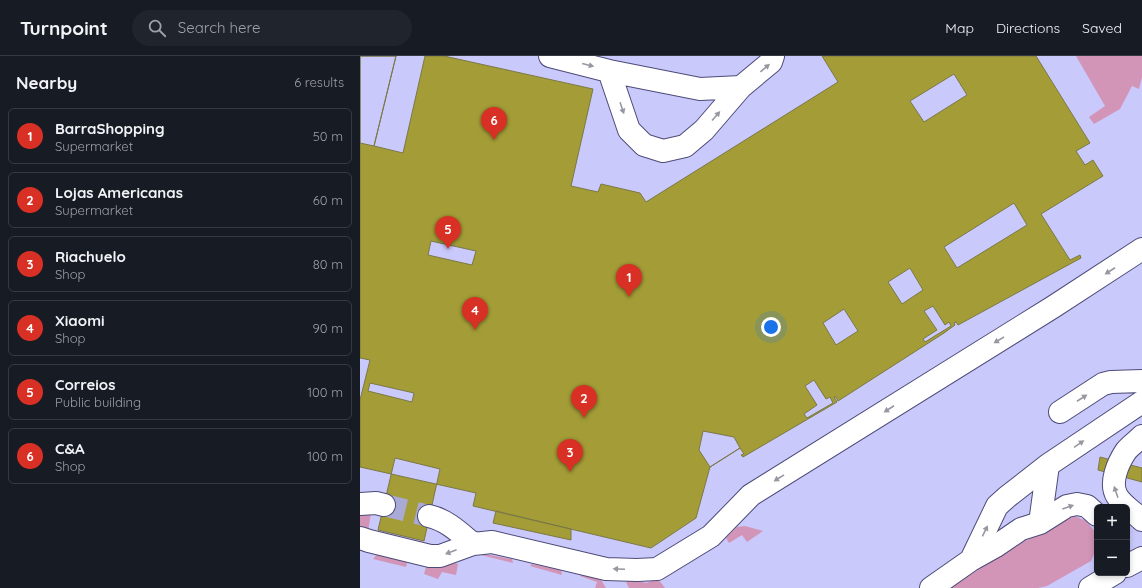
<!DOCTYPE html>
<meta charset="utf-8">
<style>
:root{--surface:#171b24;--page:#20242c;--text:#f1f3f6;--muted:#9ea1a6;--line:#363941;--accent:#d93025}
body{margin:0;font-family:Quicksand,sans-serif;background:var(--page);color:var(--text)}
.controls{position:absolute;right:12px;bottom:12px;display:grid;overflow:hidden;border-radius:6px;box-shadow:0 2px 6px #0003}
.controls button{width:36px;height:36px;display:grid;place-items:center;padding:0;border:0;border-bottom:1px solid var(--line);background:var(--surface);color:var(--text);font:20px sans-serif}
.you{position:absolute;left:411px;top:271px;width:14px;height:14px;margin:-10px;border:3px solid #fff;border-radius:50%;background:#1a73e8;box-shadow:0 0 0 6px #1a73e833}
.badge{display:grid;place-items:center;width:26px;height:26px;border-radius:50%;background:var(--accent);color:#fff;font-size:13px;font-weight:700}
.pin{position:absolute;translate:-50% -33px;filter:drop-shadow(0 1px 2px #0008)}
.pin::after{content:'';position:absolute;top:21px;width:14px;height:12px;background:inherit;clip-path:polygon(0 0,100% 0,50% 100%)}
.list{margin:0;padding:0;list-style:none}
h2{display:flex;justify-content:space-between;align-items:center;height:52px;margin:0;padding:0 16px;font-size:17px}
h2 small{font-size:13px;font-weight:400;color:var(--muted)}
.list li{display:grid;grid-template-columns:26px 1fr auto;gap:12px;align-items:center;box-sizing:border-box;height:56px;margin:0 8px 8px;padding:0 8px;border:1px solid var(--line);border-radius:6px}
.list b{display:block;font-size:15px;white-space:nowrap}
.list p{margin:0;font-size:13px;white-space:nowrap;color:var(--muted)}
.list em{font-size:13px;font-style:normal;color:var(--muted)}
.icon{flex:none;width:22px;height:22px;fill:none;stroke:currentColor;stroke-width:2;stroke-linecap:round;stroke-linejoin:round}
.map{position:relative;flex:none;width:782px;height:532px;overflow:hidden}
header{display:flex;align-items:center;gap:24px;box-sizing:border-box;height:56px;padding:0 20px;background:var(--surface);border-bottom:1px solid var(--line)}
header strong{font-size:19px}
nav{display:flex;gap:22px;margin-inline-start:auto;font-size:14px}
.search{width:280px;height:36px;background:var(--page);display:flex;align-items:center;gap:10px;box-sizing:border-box;padding:0 14px;border-radius:22px;color:var(--muted);font-size:15px}
main{display:flex}
aside{flex:1;background:var(--surface)}
.map>svg:first-child{display:block}
.green{fill:#d295b7}
.building{fill:#a49d37;stroke:#7b7845;fill-rule:evenodd}
.lines{fill:none;stroke-linecap:round;stroke-linejoin:round}
.minor-tunnel{stroke:#aaaad7;stroke-width:22;stroke-dasharray:22 11;stroke-linecap:butt}
.minor-casing{stroke:#4d4b77;stroke-width:24}
.major-casing{stroke:#4d4b77;stroke-width:24}
.minor{stroke:#fff;stroke-width:22}
.major{stroke:#fff;stroke-width:22}
.oneway{fill:#9797a1}
</style>
<header>
<strong>Turnpoint</strong>
<div class="search"><svg class="icon" aria-label="search" viewBox="0 0 24 24"><circle cx="10" cy="10" r="6"/><path d="M15 15l6 6"/></svg>Search here</div>
<nav><a>Map</a><a>Directions</a><a>Saved</a></nav>
</header>
<main>
<aside>
<h2>Nearby<small>6 results</small></h2>
<ul class="list">
<li><span class="badge">1</span><div><b>BarraShopping</b><p>Supermarket</p></div><em>50 m</em></li>
<li><span class="badge">2</span><div><b>Lojas Americanas</b><p>Supermarket</p></div><em>60 m</em></li>
<li><span class="badge">3</span><div><b>Riachuelo</b><p>Shop</p></div><em>80 m</em></li>
<li><span class="badge">4</span><div><b>Xiaomi</b><p>Shop</p></div><em>90 m</em></li>
<li><span class="badge">5</span><div><b>Correios</b><p>Public building</p></div><em>100 m</em></li>
<li><span class="badge">6</span><div><b>C&amp;A</b><p>Shop</p></div><em>100 m</em></li>
</ul>
</aside>
<div class="map">
<svg width="782" height="532" viewBox="0 0 782 532">
<rect width="100%" height="100%" fill="#c9c9fc"/>
<!-- green -->
<path class="green" d="M 716,0 L 782,0 L 782,21 L 779,33 L 772,30 L 760,53 L 734,68 L 729,61 L 745,50 Z
M 11,457 L 8,476 L 0,473 L 0,458 Z
M 715,460 L 726,465 L 737,478 L 737,492 L 731,505 L 687,530 L 678,532 L 589,532 L 663,486 Z
M 385,470 L 403,475 L 387,486 L 382,479 L 369,487 L 366,482 L 377,471 Z
M 18,497 L 45,504 L 47,508 L 46,511 L 13,503 Z
M 125,498 L 152,503 L 153,507 L 121,499 Z
M 95,507 L 98,508 L 96,519 L 82,516 L 78,523 L 64,518 L 66,511 L 82,510 Z
M 172,508 L 201,514 L 202,519 L 170,510 Z
M 222,519 L 240,522 L 246,532 L 235,532 L 237,526 L 220,520 Z
M 268,523 L 286,527 L 298,523 L 305,532 L 269,532 L 266,526 Z"/>
<!-- building -->
<path class="building" d="M 0,0 L 36,0 L 14,90 L 43,97 L 65,0 L 84,0 L 233,33 L 211,130 L 238,136 L 241,128 L 280,137 L 286,146 L 478,26 L 462,0 L 676,0 L 730,87 L 716,95 L 725,109 L 733,104 L 743,120 L 681,158 L 710,204 L 720,199 L 721,202 L 598,269 L 596,266 L 594,267 L 595,269 L 584,277 L 478,345 L 476,341 L 474,341 L 477,346 L 383,401 L 381,399 L 384,398 L 380,392 L 350,411 L 336,462 L 291,492 L 113,450 L 116,437 L 0,411 L 0,344 L 10,304 L 0,302 ZM 594,18 L 607,39 L 564,66 L 550,45 ZM 654,147 L 667,169 L 597,212 L 584,191 ZM 71,185 L 116,195 L 112,209 L 68,199 ZM 550,212 L 563,234 L 542,248 L 528,226 ZM 573,250 L 585,269 L 589,266 L 591,270 L 565,286 L 563,283 L 577,274 L 564,255 ZM 484,253 L 498,275 L 476,289 L 463,267 ZM 454,324 L 466,343 L 470,341 L 473,347 L 447,362 L 444,358 L 457,349 L 445,330 ZM 10,327 L 54,337 L 52,346 L 8,335 Z
M 0,0 L 36,0 L 14,90 L 0,87 Z
M 343,375 L 374,381 L 380,392 L 350,411 L 339,394 Z
M 740,401 L 782,412 L 782,426 L 738,414 Z
M 35,402 L 80,413 L 64,485 L 18,474 Z
M 136,455 L 211,473 L 211,484 L 133,467 Z"/>
<g class="lines">
<!-- minor-tunnel -->
<path class="minor-tunnel" d="M 24,449 L 69,460"/>
<defs>
<path id="minor" d="M 190,0 L 249,15 L 340,33 L 381,31 L 411,6 L 413,0
M 249,15 L 269,74 L 284,89 L 303,95 L 325,90 L 344,74 L 381,31
M 700,356 L 743,328 L 751,326 L 782,325
M 782,380 C 777,385 770,390 766,395 C 758,407 749,427 757,440 C 762,449 774,456 782,464
M 0,448 L 16,447 L 24,449
M 69,460 C 87,464 100,477 113,488
M 680,467 L 688,409
M 0,482 L 9,485 L 70,500 L 80,500 L 113,488 L 132,486 L 246,513 L 277,514 L 297,513 L 351,480 L 391,439 L 693,251 L 782,193
M 611,504 L 636,490 L 661,473 L 680,467 L 707,450 L 717,448 L 727,450 L 737,459
M 571,532 L 611,504 L 637,450 L 647,441 L 688,409 L 782,346"/>
<path id="major" d="M 767,510 L 782,502
M 730,532 L 755,517"/>
</defs>
<!-- minor casing -->
<use href="#minor" class="minor-casing"/>
<!-- major casing -->
<use href="#major" class="major-casing"/>
<!-- minor -->
<use href="#minor" class="minor"/>
<!-- major -->
<use href="#major" class="major"/>
</g>
<!-- one-way arrows -->
<defs><path id="oneway-solid" d="M-6-.8H1V-3.2L6.5 0L1 3.2V.8H-6Z"/></defs>
<g class="oneway">
<use href="#oneway-solid" transform="translate(228 9) rotate(14)"/>
<use href="#oneway-solid" transform="translate(405 12) rotate(-40)"/>
<use href="#oneway-solid" transform="translate(262 52) rotate(71)"/>
<use href="#oneway-solid" transform="translate(356 60) rotate(-49)"/>
<use href="#oneway-solid" transform="translate(750 215) rotate(147)"/>
<use href="#oneway-solid" transform="translate(639 284) rotate(149)"/>
<use href="#oneway-solid" transform="translate(722 342) rotate(-33)"/>
<use href="#oneway-solid" transform="translate(529 353) rotate(147)"/>
<use href="#oneway-solid" transform="translate(719 388) rotate(-34)"/>
<use href="#oneway-solid" transform="translate(419 422) rotate(148)"/>
<use href="#oneway-solid" transform="translate(756 436) rotate(-109)"/>
<use href="#oneway-solid" transform="translate(708 451) rotate(-19)"/>
<use href="#oneway-solid" transform="translate(625 475) rotate(-64)"/>
<use href="#oneway-solid" transform="translate(91 496) rotate(159)"/>
<use href="#oneway-solid" transform="translate(259 513) rotate(-177)"/>
</g>
</svg>
<div class="controls">
<button>+</button>
<button>−</button>
</div>
<div class="you"></div>
<div class="pin badge" style="left:269px;top:241px">1</div>
<div class="pin badge" style="left:224px;top:362px">2</div>
<div class="pin badge" style="left:210px;top:416px">3</div>
<div class="pin badge" style="left:115px;top:274px">4</div>
<div class="pin badge" style="left:88px;top:193px">5</div>
<div class="pin badge" style="left:134px;top:84px">6</div>
</div>
</main>
